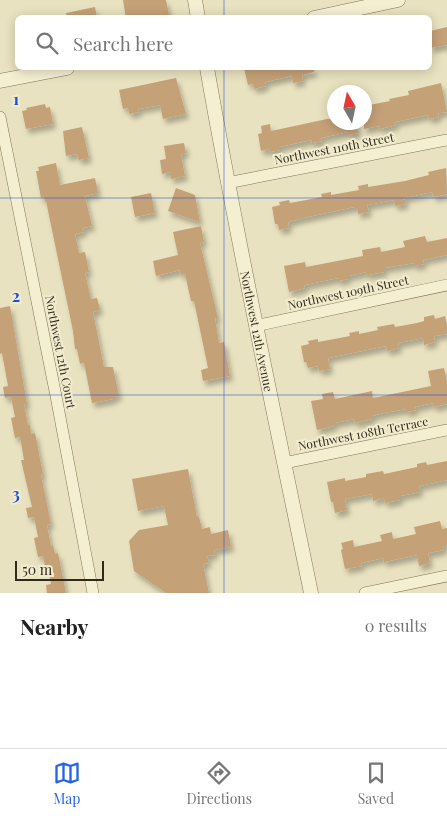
<!DOCTYPE html>
<style>
:root{--surface:#fff;--page:#f6f6f6;--text:#222;--muted:#767676;--line:#e0e0e0;--accent:#2563eb}
body{margin:0;font-family:"Playfair Display",serif;background:var(--page);color:var(--text)}
.compass{position:absolute;left:327px;top:85px;width:45px;height:45px;border-radius:50%;background:var(--surface);box-shadow:0 2px 12px #0003;rotate:351deg}
.scale{position:absolute;left:15px;bottom:12px;width:89px;box-sizing:border-box;padding-left:5px;border:2px solid #31291d;border-top:0;font-size:14px;line-height:18px;white-space:nowrap;color:#31291d;-webkit-text-stroke:4px #f1ecce;paint-order:stroke}
.list{margin:0;padding:0;list-style:none}
h2{display:flex;justify-content:space-between;align-items:center;height:65px;margin:0;padding:0 20px;font-size:21px}
h2 small{font-size:16px;font-weight:400;color:var(--muted)}
.icon{flex:none;width:28px;height:28px;fill:none;stroke:currentColor;stroke-width:2;stroke-linecap:round;stroke-linejoin:round}
.map{position:relative;flex:none;width:447px;height:593px;overflow:hidden}
.search{position:absolute;background:var(--surface);box-shadow:0 2px 12px #0003;left:15px;right:15px;top:15px;height:55px;display:flex;align-items:center;gap:12px;box-sizing:border-box;padding:0 18px;border-radius:8px;color:var(--muted);font-size:19px}
.sheet{height:155px;background:var(--surface)}
nav{display:flex;justify-content:space-around;align-items:center;box-sizing:border-box;height:70px;border-top:1px solid var(--line);background:var(--surface);font-size:14px;color:var(--muted)}
nav a{display:grid;justify-items:center;gap:2px}
nav .on{color:var(--accent)}
.map>svg:first-child{display:block}
.building{fill:#c5a178;filter:url(#shadow)}
.lines{fill:none;stroke-linecap:round;stroke-linejoin:round}
.minor-casing{stroke:#817359;stroke-width:12}
.tertiary-casing{stroke:#817359;stroke-width:15}
.minor{stroke:#f5efd2;stroke-width:11}
.tertiary{stroke:#f5efd2;stroke-width:14}
.grid{fill:none;stroke:#1d4ed8;stroke-width:1;stroke-opacity:0.55}
.labels{text-anchor:middle;dominant-baseline:central;stroke-width:4;stroke-linejoin:round;paint-order:stroke}
.street-label{font-size:12px;fill:#31291d;stroke:#f1ecce}
.grid-label{font-size:16px;text-anchor:middle;font-weight:bold;fill:#1d4ed8;stroke:#f1ecce;stroke-width:4;stroke-linejoin:round;paint-order:stroke}
</style>
<div class="map">
<svg width="447" height="593" viewBox="0 0 447 593">
<defs>
<filter id="shadow"><feDropShadow dx="3" dy="5" stdDeviation="2.5" flood-color="#0004"/></filter>
</defs>
<rect width="100%" height="100%" fill="#e9e2c0"/>
<!-- building -->
<path class="building" d="M 123,0 L 166,0 L 169,15 L 158,18 L 126,18 Z
M 95,7 L 97,18 L 67,18 L 66,13 Z
M 447,27 L 447,45 L 430,48 L 430,31 Z
M 244,68 L 314,68 L 314,72 L 302,75 L 303,81 L 293,83 L 292,76 L 265,82 L 266,86 L 254,89 L 253,84 L 248,85 Z
M 176,78 L 186,114 L 163,119 L 160,105 L 138,109 L 139,112 L 129,114 L 128,108 L 123,109 L 119,90 Z
M 441,83 L 447,112 L 438,113 L 439,117 L 429,119 L 428,115 L 395,122 L 396,125 L 380,129 L 379,126 L 364,129 L 364,106 L 390,101 L 389,99 L 409,95 L 408,91 Z
M 45,104 L 46,108 L 50,107 L 53,124 L 26,129 L 22,111 L 27,110 L 26,108 Z
M 327,119 L 334,119 L 334,122 L 356,122 L 358,133 L 348,135 L 348,132 L 321,138 L 322,141 L 312,143 L 311,140 L 288,145 L 279,147 L 279,150 L 270,152 L 269,149 L 261,151 L 258,134 L 262,133 L 261,126 L 270,124 L 271,131 Z
M 82,127 L 89,158 L 79,160 L 77,154 L 66,156 L 63,131 Z
M 184,143 L 186,153 L 181,154 L 185,176 L 171,179 L 170,172 L 162,174 L 160,160 L 166,159 L 164,146 Z
M 56,163 L 60,185 L 95,178 L 98,193 L 85,196 L 92,226 L 83,228 L 84,232 L 75,234 L 79,253 L 85,252 L 89,272 L 85,273 L 91,299 L 97,298 L 100,310 L 93,312 L 104,367 L 113,367 L 119,396 L 113,397 L 113,399 L 92,403 L 84,363 L 80,364 L 77,349 L 75,349 L 73,331 L 46,201 L 45,201 L 44,197 L 41,198 L 36,171 L 39,171 L 38,167 Z
M 446,168 L 447,194 L 434,197 L 432,192 L 404,198 L 406,204 L 395,206 L 394,200 L 367,205 L 369,212 L 358,214 L 357,207 L 354,207 L 303,218 L 288,222 L 289,228 L 279,230 L 278,224 L 275,224 L 272,207 L 280,205 L 279,202 L 289,200 L 290,203 L 322,197 L 321,194 L 331,192 L 331,195 L 359,190 L 358,186 L 368,184 L 368,187 L 405,181 L 429,175 L 428,172 Z
M 176,188 L 195,195 L 200,222 L 168,211 Z
M 151,193 L 155,213 L 135,217 L 131,197 Z
M 201,226 L 204,242 L 200,243 L 216,310 L 218,318 L 215,318 L 219,343 L 224,342 L 230,376 L 203,381 L 201,370 L 208,368 L 194,301 L 191,301 L 185,274 L 181,275 L 180,270 L 156,276 L 153,261 L 178,255 L 173,232 Z
M 425,236 L 427,242 L 447,238 L 447,255 L 423,260 L 424,264 L 414,266 L 414,263 L 384,268 L 384,272 L 367,275 L 366,272 L 348,276 L 348,279 L 338,281 L 338,278 L 304,285 L 305,288 L 289,292 L 284,266 L 305,262 L 306,267 L 363,256 L 362,250 L 380,247 L 381,252 L 405,247 L 403,241 Z
M 10,306 L 27,404 L 24,404 L 28,425 L 30,425 L 31,434 L 35,433 L 43,474 L 41,475 L 51,524 L 47,525 L 51,546 L 53,545 L 55,554 L 58,553 L 66,593 L 47,593 L 46,585 L 51,584 L 48,565 L 45,566 L 43,556 L 38,557 L 34,538 L 38,537 L 34,517 L 28,518 L 26,508 L 32,507 L 21,460 L 24,460 L 20,437 L 15,438 L 11,418 L 15,417 L 11,397 L 5,398 L 4,393 L 3,387 L 8,386 L 2,353 L 0,354 L 0,308 Z
M 434,315 L 435,319 L 445,316 L 447,325 L 447,334 L 434,336 L 435,342 L 424,345 L 423,338 L 398,343 L 399,348 L 387,351 L 386,346 L 328,358 L 330,369 L 319,371 L 318,366 L 308,368 L 306,362 L 304,362 L 301,346 L 309,344 L 308,341 L 318,339 L 318,342 L 329,340 L 350,336 L 349,333 L 359,331 L 359,334 L 378,330 L 377,327 L 394,324 L 395,327 L 417,323 L 424,321 L 424,317 Z
M 444,368 L 447,382 L 447,404 L 434,407 L 433,403 L 415,407 L 416,410 L 406,412 L 406,409 L 383,413 L 372,416 L 372,419 L 355,423 L 354,419 L 334,423 L 334,426 L 317,430 L 311,401 L 323,399 L 322,394 L 333,392 L 335,399 L 372,391 L 373,398 L 431,386 L 428,371 Z
M 447,461 L 447,480 L 419,486 L 420,492 L 400,496 L 400,500 L 385,503 L 384,498 L 373,501 L 372,494 L 345,499 L 347,510 L 335,513 L 333,502 L 331,502 L 327,482 L 345,478 L 345,481 L 366,477 L 366,474 L 383,471 L 384,474 L 417,467 L 417,464 L 426,462 L 427,465 Z
M 188,469 L 197,517 L 199,517 L 202,529 L 210,527 L 211,534 L 228,530 L 231,547 L 214,550 L 215,555 L 207,556 L 209,563 L 203,564 L 209,593 L 166,593 L 134,571 L 129,541 L 139,530 L 168,525 L 164,506 L 138,511 L 132,479 Z
M 440,521 L 442,529 L 447,528 L 447,546 L 443,546 L 444,550 L 428,553 L 430,563 L 419,566 L 417,555 L 384,562 L 383,558 L 361,563 L 362,566 L 345,569 L 341,550 L 343,549 L 341,543 L 353,540 L 354,547 L 382,541 L 380,535 L 392,532 L 393,539 L 416,534 L 414,527 Z"/>
<g class="lines">
<defs>
<path id="minor" d="M 0,117 L 56,396 L 93,593
M 227,183 L 447,140
M 255,326 L 447,285
M 284,463 L 447,430
M 365,593 L 447,576"/>
<g id="tertiary">
<path d="M 195,0 L 198,18"/>
<path d="M 314,18 L 398,0"/>
<path id="s1" d="M 207,68 C 238,244 275,418 311,593"/>
<path d="M 0,81 L 67,68"/>
</g>
</defs>
<!-- minor casing -->
<use href="#minor" class="minor-casing"/>
<!-- tertiary casing -->
<use href="#tertiary" class="tertiary-casing"/>
<!-- minor -->
<use href="#minor" class="minor"/>
<!-- tertiary -->
<use href="#tertiary" class="tertiary"/>
</g>
<!-- grid -->
<path class="grid" d="M 224,0 L 224,18M 224,68 L 224,593M 0,198 L 447,198M 0,395 L 447,395"/>
<g class="labels">
<!-- street labels -->
<g class="street-label">
<text transform="translate(334 148) rotate(-11)">Northwest 110th Street</text>
<text transform="translate(348 292) rotate(-12)">Northwest 109th Street</text>
<text stroke="none"><textPath href="#s1" startOffset="268">Northwest 12th Avenue</textPath></text>
<text transform="translate(61 352) rotate(79)">Northwest 12th Court</text>
<text transform="translate(363 433) rotate(-11)">Northwest 108th Terrace</text>
</g>
</g>
<g class="grid-label">
<text x="16" y="105">1</text>
<text x="16" y="302">2</text>
<text x="16" y="500">3</text>
</g>
</svg>
<svg class="compass" viewBox="-18 -18 36 36"><path d="M0-13l5 13h-10z" fill="#e53935"/><path d="M0 13l5-13h-10z" fill="#767676"/></svg>
<div class="scale">50 m</div>
<div class="search"><svg class="icon" aria-label="search" viewBox="0 0 24 24"><circle cx="10" cy="10" r="6"/><path d="M15 15l6 6"/></svg>Search here</div>
</div>
<section class="sheet">
<h2>Nearby<small>0 results</small></h2>
<ul class="list">
</ul>
</section>
<nav>
<a class="on"><svg class="icon" aria-label="map" viewBox="0 0 24 24"><path d="M3 6l6-2 6 2 6-2v14l-6 2-6-2-6 2zM9 4v14M15 6v14"/></svg>Map</a>
<a><svg class="icon" aria-label="directions" viewBox="0 0 24 24"><path d="M12 3l9 9-9 9-9-9zM9 14v-3h6M13 9l2 2-2 2"/></svg>Directions</a>
<a><svg class="icon" aria-label="saved" viewBox="0 0 24 24"><path d="M7 4h10v16l-5-4-5 4z"/></svg>Saved</a>
</nav>
